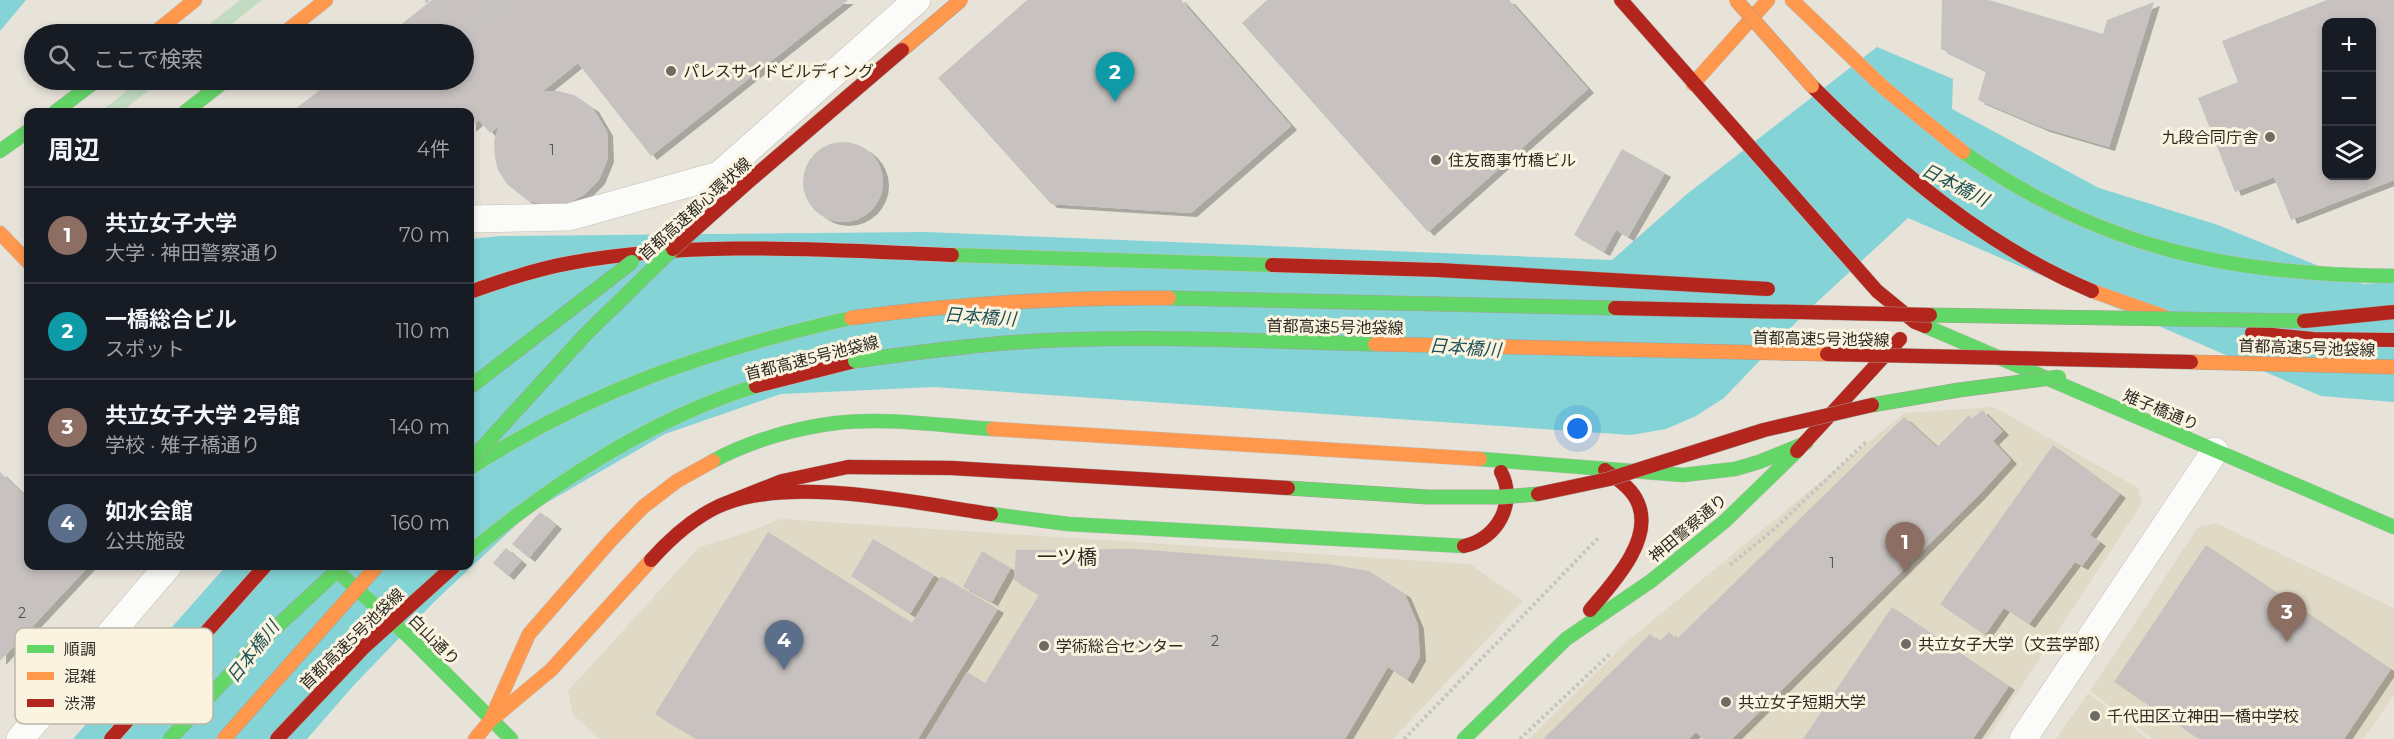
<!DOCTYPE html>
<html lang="ja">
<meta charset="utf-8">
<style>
:root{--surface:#171b24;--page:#242831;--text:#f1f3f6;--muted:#9ea1a6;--line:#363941;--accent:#6e6b63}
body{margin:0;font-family:Montserrat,"Noto Sans JP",sans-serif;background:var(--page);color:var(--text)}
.controls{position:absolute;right:18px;top:18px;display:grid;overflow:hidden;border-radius:12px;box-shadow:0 3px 9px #0003}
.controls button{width:54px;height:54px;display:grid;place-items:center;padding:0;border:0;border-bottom:2px solid var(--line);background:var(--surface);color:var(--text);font:30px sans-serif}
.you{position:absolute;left:1578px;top:429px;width:21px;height:21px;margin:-15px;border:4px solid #fff;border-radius:50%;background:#1a73e8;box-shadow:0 0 0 9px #1a73e833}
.badge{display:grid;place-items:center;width:39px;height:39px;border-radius:50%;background:var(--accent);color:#fff;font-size:20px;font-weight:700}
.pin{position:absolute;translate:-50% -50px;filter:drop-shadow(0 2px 3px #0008)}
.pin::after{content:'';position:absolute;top:32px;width:21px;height:18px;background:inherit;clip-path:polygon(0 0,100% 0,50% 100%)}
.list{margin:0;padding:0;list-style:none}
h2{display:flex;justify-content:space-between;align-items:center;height:78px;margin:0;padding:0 24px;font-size:26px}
h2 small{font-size:20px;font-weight:400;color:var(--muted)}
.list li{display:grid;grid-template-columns:39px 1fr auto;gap:18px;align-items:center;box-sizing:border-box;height:96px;padding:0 24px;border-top:2px solid var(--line)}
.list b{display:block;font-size:22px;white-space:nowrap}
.list p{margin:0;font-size:20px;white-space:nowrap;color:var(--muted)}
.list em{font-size:20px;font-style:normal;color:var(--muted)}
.icon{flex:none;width:33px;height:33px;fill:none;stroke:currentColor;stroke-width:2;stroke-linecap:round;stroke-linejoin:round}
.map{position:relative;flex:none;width:2394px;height:739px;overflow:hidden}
.search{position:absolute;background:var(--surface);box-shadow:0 3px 9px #0003;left:24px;top:24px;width:450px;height:66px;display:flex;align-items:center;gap:15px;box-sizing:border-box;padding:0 21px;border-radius:33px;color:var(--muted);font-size:22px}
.panel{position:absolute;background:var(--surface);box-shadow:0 3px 9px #0003;left:24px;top:108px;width:450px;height:462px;border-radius:12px}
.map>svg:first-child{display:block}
.built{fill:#e0d9c6}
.green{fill:#c2dcc2}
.water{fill:#84d3d6}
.building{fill:#c7c2c0;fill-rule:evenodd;filter:url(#shadow)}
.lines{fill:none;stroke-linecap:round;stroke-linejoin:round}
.street-casing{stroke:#c0beb6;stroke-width:28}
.fast-casing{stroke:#c0beb6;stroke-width:15}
.slow-casing{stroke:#c0beb6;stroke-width:15}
.jam-casing{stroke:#c0beb6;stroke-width:15}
.path{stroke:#c6c5c1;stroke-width:4;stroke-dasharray:3 3;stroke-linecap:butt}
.street{stroke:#fbfbf9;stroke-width:27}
.fast{stroke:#63d668;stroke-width:14}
.slow{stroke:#ff974d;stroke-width:14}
.jam{stroke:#b3261e;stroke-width:14}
.fast-bridge-casing{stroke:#a69d92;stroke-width:15;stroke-linecap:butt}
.slow-bridge-casing{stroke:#a69d92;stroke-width:15;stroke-linecap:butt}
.jam-bridge-casing{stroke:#a69d92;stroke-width:15;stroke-linecap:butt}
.fast-bridge{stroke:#63d668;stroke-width:14}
.slow-bridge{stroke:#ff974d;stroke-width:14}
.jam-bridge{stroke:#b3261e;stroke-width:14}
.poi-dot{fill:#6e6b63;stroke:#faf3e0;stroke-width:2}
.labels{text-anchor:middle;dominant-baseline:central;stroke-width:6;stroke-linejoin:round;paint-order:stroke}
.number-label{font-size:14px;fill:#54504a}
.poi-label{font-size:16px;fill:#2d2a23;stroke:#faf3e0;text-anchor:start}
.street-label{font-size:16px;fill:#2d2a23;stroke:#faf3e0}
.water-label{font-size:18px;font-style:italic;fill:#1e5054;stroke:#faf3e0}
.quarter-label{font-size:20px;fill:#2d2a23;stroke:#faf3e0}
.key{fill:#faf3e0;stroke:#bcb7a7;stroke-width:1.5}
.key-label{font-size:16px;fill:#2d2a23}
</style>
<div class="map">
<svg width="2394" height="739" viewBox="0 0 2394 739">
<defs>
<filter id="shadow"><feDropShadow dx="6" dy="4" stdDeviation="0" flood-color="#0004"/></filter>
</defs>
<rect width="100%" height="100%" fill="#e7e3d9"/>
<!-- built -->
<path class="built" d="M 1994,407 L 2138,488 L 2142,503 L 1987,739 L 1529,739 L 1629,640 L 1904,413 Z
M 781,519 L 1470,564 L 1523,601 L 1393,739 L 600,739 L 573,715 L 568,691 L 699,547 L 736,536 Z
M 2216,523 L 2394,608 L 2394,695 L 2363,739 L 2153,739 L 2090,691 L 2198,527 Z
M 2088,693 L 2148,739 L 2056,739 Z"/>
<!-- green -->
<path class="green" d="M 240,0 L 262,0 L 219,34 L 197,34 Z
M 141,80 L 162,80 L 121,112 L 100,112 Z"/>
<!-- water -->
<path class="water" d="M 0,0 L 26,0 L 0,31 Z
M 1877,47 L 1953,79 L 1952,109 L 2099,188 L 2218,225 L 2363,284 L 2394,282 L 2394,402 L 2321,396 L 1908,218 L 1803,315 L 1724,398 L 1696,416 L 1666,429 L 1631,435 L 934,387 L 781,394 L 665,434 L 529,513 L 435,601 L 354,685 L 307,739 L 73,739 L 226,566 L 470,566 L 470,239 L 501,236 L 926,232 L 1612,260 L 1687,194 Z"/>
<!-- building -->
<path class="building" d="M 432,0 L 848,0 L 651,156 L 578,63 L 543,91 L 558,91 L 574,95 L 593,108 L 607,132 L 608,158 L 599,180 L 584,195 L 568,203 L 553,206 L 528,201 L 507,184 L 498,170 L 495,158 L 494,141 L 499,126 L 490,133 L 479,120 L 470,128 L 470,112 L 291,112 L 333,80 L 464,80 L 464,34 L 389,34 Z
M 1027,0 L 1181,0 L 1291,126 L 1191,213 L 1051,204 L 938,78 Z
M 1267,0 L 1509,0 L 1588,89 L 1428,232 L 1242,23 Z
M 1942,0 L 1989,0 L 2103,34 L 2107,20 L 2154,2 L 2109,147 L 2044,128 L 1978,100 L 1986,71 L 1941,49 Z
M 2327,0 L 2394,0 L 2394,180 L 2291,220 L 2274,177 L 2235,192 L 2198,98 L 2238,82 L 2222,41 ZM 2326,22 L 2372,22 L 2372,176 L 2326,176 Z
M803 182a40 40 0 1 1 80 0a40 40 0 1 1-80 0Z
M 1622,149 L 1665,173 L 1628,237 L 1616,230 L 1604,252 L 1574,235 Z
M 1982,410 L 2003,431 L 1993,441 L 2011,460 L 1979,495 L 1732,739 L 1703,739 L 1696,732 L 1689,739 L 1543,739 L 1650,634 L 1659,642 L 1669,632 L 1677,639 L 1904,417 L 1937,447 L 1969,415 L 1972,419 Z
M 2053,445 L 2120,494 L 2090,535 L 2100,542 L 2082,566 L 2075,562 L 2029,624 L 2004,608 L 1985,635 L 1940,604 Z
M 0,472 L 28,499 L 28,566 L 89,566 L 0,661 Z
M 540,512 L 556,525 L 529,558 L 512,544 Z
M 768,532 L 912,623 L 941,576 L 998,609 L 918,739 L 697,739 L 655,714 Z
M 873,539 L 934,575 L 910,614 L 851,576 Z
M 2206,545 L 2391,669 L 2344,739 L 2199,739 L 2114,682 Z
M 506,548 L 521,561 L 508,576 L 493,563 Z
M 1135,549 L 1328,564 L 1369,571 L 1405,594 L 1418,625 L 1420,657 L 1407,680 L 1388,667 L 1345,739 L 926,739 L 967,672 L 985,683 L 1039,595 L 1014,580 L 1016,550 Z
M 982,551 L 1011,568 L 992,602 L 963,587 Z
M 1892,607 L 2009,686 L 1973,739 L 1803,739 Z"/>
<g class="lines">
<defs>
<path id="street" d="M 470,219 L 569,217 L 719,175 L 917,0
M 20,739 L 168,566
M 2023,739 L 2215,451"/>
<path id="fast" d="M 55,112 L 97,80
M 185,112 L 226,80
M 0,151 L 28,131
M 1963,152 C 2101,248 2229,275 2394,276
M 952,255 L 1272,265
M 1925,326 L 2394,527
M 1480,459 L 1683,475 L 1735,469 L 1759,462 L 1806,443
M 713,461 C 750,441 795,428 836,423 C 888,417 942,426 993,429
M 470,468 C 593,389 709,350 851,318
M 991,514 L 1068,524 L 1464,546
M 470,552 C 555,482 650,419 756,386
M 335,569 L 409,637 L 511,739
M 1464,739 L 1566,639 L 1651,581 L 1725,521 L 1797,451"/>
<path id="slow" d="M 1792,0 L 1884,88 L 1963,152
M 153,34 L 195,0
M 283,34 L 326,0
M 1693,84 L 1768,0
M 0,233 L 28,262
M 2092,291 L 2163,316
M 993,429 L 1480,459
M 490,721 L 529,634 L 612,539 L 643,507 L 677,481 L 713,461
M 475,739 L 490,721 L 551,670 L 651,560"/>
<path id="jam" d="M 1621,0 L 1877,291 L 1915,322 L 1925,326
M 1812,86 C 1895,169 1983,245 2092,291
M 1272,265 L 1438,270
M 470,292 C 503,280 536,269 570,263 C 696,240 825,250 952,255
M 2252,333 L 2313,339 L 2394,340
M 756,386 L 855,361
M 1797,451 L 1900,339
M 719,506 L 782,481 L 848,467
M 1464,546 C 1498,539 1517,502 1501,472
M 651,560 C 670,539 693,518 719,506 C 790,475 915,503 991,514
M 1590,610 C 1612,584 1654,540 1638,503 C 1632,488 1617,479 1605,470
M 111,739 L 265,566"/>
</defs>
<!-- street casing -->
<use href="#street" class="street-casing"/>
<!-- fast casing -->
<use href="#fast" class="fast-casing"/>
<!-- slow casing -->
<use href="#slow" class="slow-casing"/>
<!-- jam casing -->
<use href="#jam" class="jam-casing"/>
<!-- path -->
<path class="path" d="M 426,0 L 454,34
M 1185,5 L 1189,0
M 463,34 L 506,0
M 1730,565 L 1772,531 L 1867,441
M 1404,739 L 1600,536
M 1520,739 L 1611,653"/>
<!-- street -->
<use href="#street" class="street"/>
<!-- fast -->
<use href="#fast" class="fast"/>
<!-- slow -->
<use href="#slow" class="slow"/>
<!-- jam -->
<use href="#jam" class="jam"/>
<defs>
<path id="fast-bridge" d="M 1169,298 L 1615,308
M 1930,315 L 2304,321
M 855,361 C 905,354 955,347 1005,343 C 1126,334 1253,341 1375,344
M 470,387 L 632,262
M 1872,405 L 1959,390 L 2059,377
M 470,461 L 585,335 L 673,249
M 1288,488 L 1428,497 L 1502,497 L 1538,494
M 170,739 L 257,645 L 342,566"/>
<path id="slow-bridge" d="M 1736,0 L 1812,86
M 902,50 L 961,0
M 851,318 C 956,304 1063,297 1169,298
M 1375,344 L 1827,354
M 2191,362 L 2394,367
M 224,739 L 377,566"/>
<path id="jam-bridge" d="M 673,249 L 748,182 L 902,50
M 1438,270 L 1768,289
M 1615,308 L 1930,315
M 2304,321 L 2394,312
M 1827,354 L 2191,362
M 848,467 L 952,468 L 1288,488
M 1538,494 L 1609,479 L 1764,430 L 1872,405
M 277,739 L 364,647 L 454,566"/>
</defs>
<!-- fast-bridge casing -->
<use href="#fast-bridge" class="fast-bridge-casing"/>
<!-- slow-bridge casing -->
<use href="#slow-bridge" class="slow-bridge-casing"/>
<!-- jam-bridge casing -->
<use href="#jam-bridge" class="jam-bridge-casing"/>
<!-- fast-bridge -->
<use href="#fast-bridge" class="fast-bridge"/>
<!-- slow-bridge -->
<use href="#slow-bridge" class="slow-bridge"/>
<!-- jam-bridge -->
<use href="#jam-bridge" class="jam-bridge"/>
</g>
<!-- markers -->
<g class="poi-dot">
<circle cx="671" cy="71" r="6"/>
<circle cx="2270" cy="137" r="6"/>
<circle cx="1436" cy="160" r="6"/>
<circle cx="1906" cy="644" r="6"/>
<circle cx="1044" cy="646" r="6"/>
<circle cx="1726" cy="702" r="6"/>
<circle cx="2095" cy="716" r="6"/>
</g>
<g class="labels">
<!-- number labels -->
<g class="number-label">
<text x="552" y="150">1</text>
<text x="1832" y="563">1</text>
<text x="22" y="613">2</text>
<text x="1215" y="641">2</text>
</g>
<!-- poi labels -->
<g class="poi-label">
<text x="683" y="71">パレスサイドビルディング</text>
<text x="2258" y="137" text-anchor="end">九段合同庁舎</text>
<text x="1448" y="160">住友商事竹橋ビル</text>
<text x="1918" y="644">共立女子大学（文芸学部）</text>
<text x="1056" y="646">学術総合センター</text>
<text x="1738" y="702">共立女子短期大学</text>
<text x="2107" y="716">千代田区立神田一橋中学校</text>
</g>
<!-- street labels -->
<g class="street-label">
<text transform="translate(695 209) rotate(-42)">首都高速都心環状線</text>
<text transform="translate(1335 327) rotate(1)">首都高速5号池袋線</text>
<text transform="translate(1821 339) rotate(1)">首都高速5号池袋線</text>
<text transform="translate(2307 348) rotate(2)">首都高速5号池袋線</text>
<text transform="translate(812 358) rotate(-14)">首都高速5号池袋線</text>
<text transform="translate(2161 410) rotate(23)">雉子橋通り</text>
<text transform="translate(1688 528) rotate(-40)">神田警察通り</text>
<text transform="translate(352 639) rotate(-44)">首都高速5号池袋線</text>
<text transform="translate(434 640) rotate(45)">白山通り</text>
</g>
<!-- water labels -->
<g class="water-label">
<text transform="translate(1955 185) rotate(27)">日本橋川</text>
<text transform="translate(980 317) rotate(4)">日本橋川</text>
<text transform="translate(1465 348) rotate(4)">日本橋川</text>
<text transform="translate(253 652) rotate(-52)">日本橋川</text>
</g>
<!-- quarter labels -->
<g class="quarter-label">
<text x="1067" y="557">一ツ橋</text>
</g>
</g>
<!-- legend -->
<rect x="15" y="628" width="198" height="96" rx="9" class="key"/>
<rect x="27" y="645" width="27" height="8" fill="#63d668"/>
<rect x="27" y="672" width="27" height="8" fill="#ff974d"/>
<rect x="27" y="699" width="27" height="8" fill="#b3261e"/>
<g class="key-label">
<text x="64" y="655">順調</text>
<text x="64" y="682">混雑</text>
<text x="64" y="709">渋滞</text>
</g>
</svg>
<div class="controls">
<button>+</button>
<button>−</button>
<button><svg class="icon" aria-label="layers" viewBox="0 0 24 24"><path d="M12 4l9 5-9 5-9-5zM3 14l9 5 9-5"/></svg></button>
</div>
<div class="you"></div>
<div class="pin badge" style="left:1905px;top:572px;background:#8d6e63">1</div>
<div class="pin badge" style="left:1115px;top:102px;background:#0f9aa8">2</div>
<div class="pin badge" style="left:2287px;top:642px;background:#8d6e63">3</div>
<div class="pin badge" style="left:784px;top:670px;background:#5c6f8a">4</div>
<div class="search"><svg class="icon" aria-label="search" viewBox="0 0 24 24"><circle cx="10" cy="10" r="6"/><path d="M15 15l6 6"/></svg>ここで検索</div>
<section class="panel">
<h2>周辺<small>4件</small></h2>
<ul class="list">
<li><span class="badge" style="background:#8d6e63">1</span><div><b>共立女子大学</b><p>大学 · 神田警察通り</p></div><em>70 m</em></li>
<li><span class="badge" style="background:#0f9aa8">2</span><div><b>一橋総合ビル</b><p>スポット</p></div><em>110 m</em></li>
<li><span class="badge" style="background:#8d6e63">3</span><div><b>共立女子大学 2号館</b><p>学校 · 雉子橋通り</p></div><em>140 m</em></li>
<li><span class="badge" style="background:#5c6f8a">4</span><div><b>如水会館</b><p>公共施設</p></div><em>160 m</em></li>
</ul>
</section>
</div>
